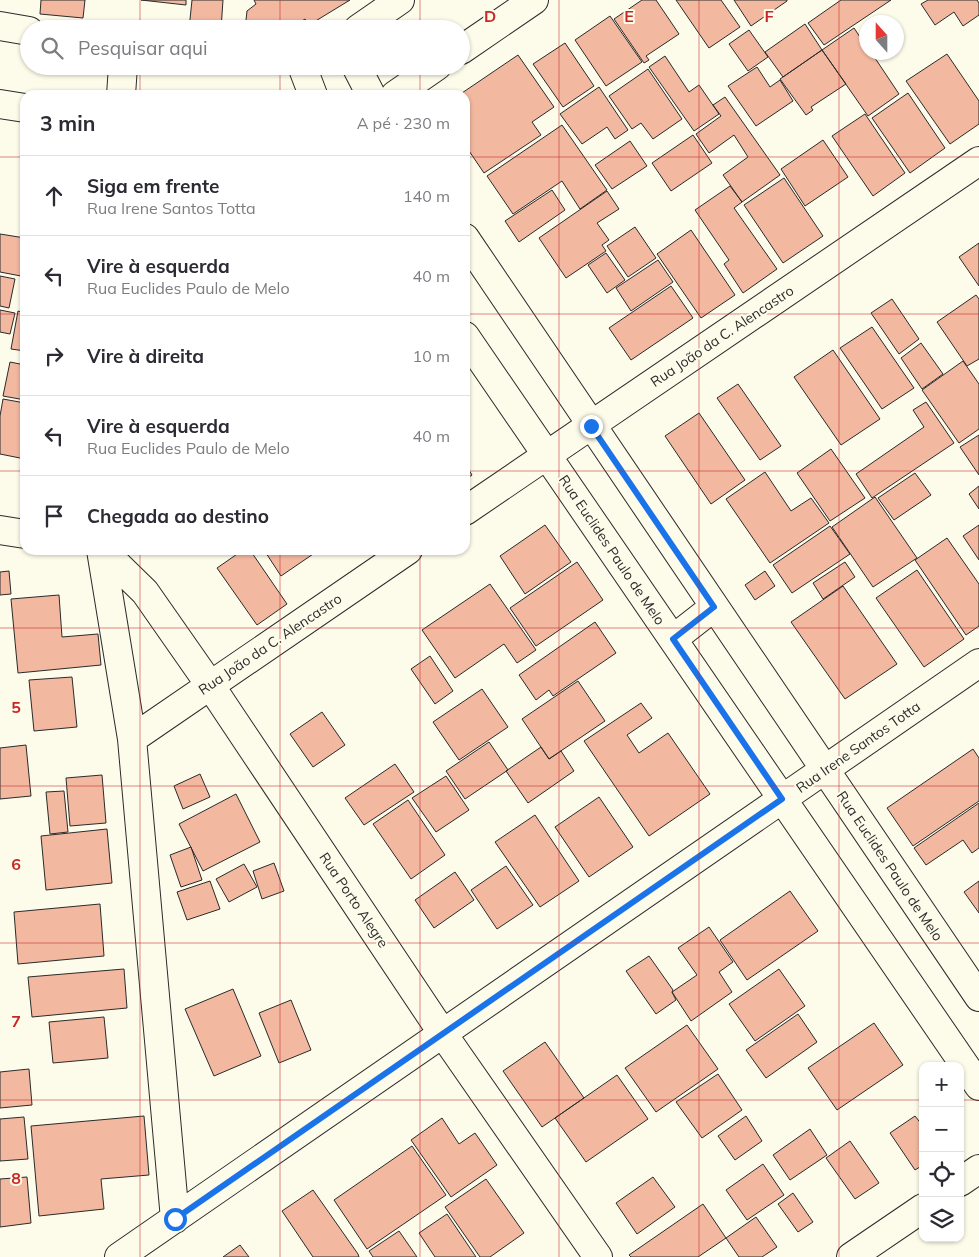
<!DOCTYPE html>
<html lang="pt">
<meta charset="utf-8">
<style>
:root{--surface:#fff;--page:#f7f7f7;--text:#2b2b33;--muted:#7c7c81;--line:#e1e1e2}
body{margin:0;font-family:Mulish,sans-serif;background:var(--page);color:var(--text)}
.controls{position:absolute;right:15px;bottom:15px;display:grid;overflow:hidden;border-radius:10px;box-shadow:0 1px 4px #0004}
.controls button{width:45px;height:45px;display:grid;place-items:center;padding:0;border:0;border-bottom:1px solid var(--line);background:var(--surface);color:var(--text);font:25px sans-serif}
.compass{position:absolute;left:859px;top:15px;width:45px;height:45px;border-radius:50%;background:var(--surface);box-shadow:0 1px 4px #0004;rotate:339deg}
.stop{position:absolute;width:15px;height:15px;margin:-11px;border:4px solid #1a73e8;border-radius:50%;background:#fff}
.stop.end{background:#1a73e8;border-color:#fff;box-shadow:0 1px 5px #0008}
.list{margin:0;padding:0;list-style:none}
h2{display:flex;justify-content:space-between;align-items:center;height:65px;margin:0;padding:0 20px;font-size:21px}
h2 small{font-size:16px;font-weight:400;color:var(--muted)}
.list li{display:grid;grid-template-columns:32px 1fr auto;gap:15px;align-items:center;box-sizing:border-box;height:80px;padding:0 20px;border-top:1px solid var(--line)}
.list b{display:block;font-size:19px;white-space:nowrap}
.list p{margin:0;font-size:16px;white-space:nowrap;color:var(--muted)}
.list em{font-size:16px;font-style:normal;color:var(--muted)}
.icon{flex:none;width:28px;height:28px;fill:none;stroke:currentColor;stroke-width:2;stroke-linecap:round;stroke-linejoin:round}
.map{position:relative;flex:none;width:979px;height:1257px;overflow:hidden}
.search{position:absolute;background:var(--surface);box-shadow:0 1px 4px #0004;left:20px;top:20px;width:450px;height:55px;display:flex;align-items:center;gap:12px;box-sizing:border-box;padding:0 18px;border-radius:28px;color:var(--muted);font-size:19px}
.panel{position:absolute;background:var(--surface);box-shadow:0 1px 4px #0004;left:20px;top:90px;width:450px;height:465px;border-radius:15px}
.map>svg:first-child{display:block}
.building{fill:#f2b8a0;stroke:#2b2b2b}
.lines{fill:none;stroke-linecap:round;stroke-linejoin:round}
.minor-casing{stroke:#2b2b2b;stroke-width:30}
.minor{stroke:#fdfbea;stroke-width:28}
.route{stroke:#1a73e8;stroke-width:6}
.grid{fill:none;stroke:#c62828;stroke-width:1;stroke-opacity:0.55}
.labels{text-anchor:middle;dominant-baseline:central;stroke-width:4;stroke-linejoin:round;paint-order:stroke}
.street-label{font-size:14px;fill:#2b2b2b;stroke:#fdfbea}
.grid-label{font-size:16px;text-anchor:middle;font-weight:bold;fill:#c62828;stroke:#fdfbea;stroke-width:4;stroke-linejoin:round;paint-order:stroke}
</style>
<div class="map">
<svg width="979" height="1257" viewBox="0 0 979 1257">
<rect width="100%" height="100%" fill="#fdfbea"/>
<!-- building -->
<path class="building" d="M 41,0 L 85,0 L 83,18 L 40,14 Z
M 141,0 L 186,0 L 186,5 Z
M 192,0 L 223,0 L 221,29 L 189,29 Z
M 254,0 L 350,0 L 309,25 L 305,19 L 289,29 L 273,29 L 271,26 L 267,29 L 245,29 L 247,11 L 256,4 Z
M 642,0 L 656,0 L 679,34 L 646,56 L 649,60 L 644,63 L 614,19 Z
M 676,0 L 721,0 L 740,27 L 709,48 Z
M 734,0 L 787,0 L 787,1 L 751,26 Z
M 841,0 L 891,0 L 824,45 L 808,23 Z
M 928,0 L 977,0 L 979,3 L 979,15 L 963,26 L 954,12 L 935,25 L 921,4 Z
M 610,16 L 642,62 L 606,86 L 575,40 Z
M 805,24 L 822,50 L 783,77 L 765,52 Z
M 854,28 L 866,46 L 866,52 L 871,52 L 899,94 L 868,116 L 822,50 Z
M 749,30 L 768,57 L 748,71 L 729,44 Z
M 565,43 L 594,86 L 563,107 L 533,64 Z
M 822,50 L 846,84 L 811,107 L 813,110 L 806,115 L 780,79 Z
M 947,54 L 979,101 L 979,124 L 950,144 L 906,81 Z
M 518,55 L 554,107 L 532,122 L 541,135 L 484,173 L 465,145 L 465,95 L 459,95 Z
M 665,56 L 689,92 L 699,85 L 719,114 L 694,131 L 649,67 Z
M 757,67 L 770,87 L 780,80 L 793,101 L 756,126 L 728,86 Z
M 648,69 L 682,119 L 653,139 L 641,123 L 632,129 L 609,96 Z
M 599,87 L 628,130 L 615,139 L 607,127 L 582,144 L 560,114 Z
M 908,93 L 945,148 L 910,173 L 872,118 Z
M 725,97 L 780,175 L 742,202 L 723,175 L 748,157 L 734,135 L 709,153 L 696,134 L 721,116 L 713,105 Z
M 865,114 L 905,173 L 873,196 L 832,136 Z
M 562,125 L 607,190 L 580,209 L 562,181 L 513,214 L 487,176 Z
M 693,135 L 712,163 L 671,191 L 652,163 Z
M 823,140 L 848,177 L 805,206 L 781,169 Z
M 630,141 L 647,166 L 612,189 L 595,165 Z
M 784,178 L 823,236 L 783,263 L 744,205 Z
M 730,186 L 742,202 L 734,208 L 777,269 L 743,293 L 724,264 L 729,260 L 695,210 Z
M 552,190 L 565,210 L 519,242 L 505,221 Z
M 607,191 L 619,209 L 597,223 L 609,240 L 602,245 L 606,251 L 566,278 L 539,238 Z
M 635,227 L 656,258 L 628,277 L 607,246 Z
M 691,230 L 735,295 L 701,318 L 657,254 Z
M 0,234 L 25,238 L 25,256 L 21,276 L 0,272 Z
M 979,243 L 979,286 L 959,257 Z
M 606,253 L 625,280 L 607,293 L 588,265 Z
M 658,260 L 673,282 L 631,311 L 616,288 Z
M 0,276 L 15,279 L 9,308 L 0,306 Z
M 671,286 L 693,318 L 631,360 L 609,328 Z
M 976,295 L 979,299 L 979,359 L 967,366 L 937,322 Z
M 892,299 L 919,339 L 899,354 L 871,313 Z
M 0,310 L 15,313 L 10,334 L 0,332 Z
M 18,311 L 25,313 L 25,351 L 11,349 Z
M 872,327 L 914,388 L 882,409 L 840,348 Z
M 921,343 L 943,374 L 922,389 L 901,358 Z
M 833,350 L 880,419 L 841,445 L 794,377 Z
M 963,361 L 979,384 L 979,429 L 959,443 L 922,390 Z
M 10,362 L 25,365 L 25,400 L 3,396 Z
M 738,384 L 781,446 L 760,460 L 717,398 Z
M 3,399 L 25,403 L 25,459 L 0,454 L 0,416 Z
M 926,402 L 954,443 L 872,498 L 856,474 L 924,427 L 913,410 Z
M 699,413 L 745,480 L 711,504 L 665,436 Z
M 979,435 L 979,475 L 960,447 Z
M 831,449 L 865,498 L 830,521 L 797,473 Z
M 465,464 L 472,475 L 465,480 Z
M 765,472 L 791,511 L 811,498 L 829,523 L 770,563 L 726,499 Z
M 915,473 L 931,495 L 894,520 L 878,498 Z
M 979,486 L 979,509 L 969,494 Z
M 875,497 L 917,558 L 873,587 L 832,527 Z
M 545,525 L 571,562 L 525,594 L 500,556 Z
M 979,525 L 979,560 L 963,536 Z
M 830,526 L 850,554 L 792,593 L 773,565 Z
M 947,538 L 979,584 L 979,626 L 966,635 L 915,560 Z
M 243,550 L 250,550 L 287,604 L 257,625 L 217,568 Z
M 264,550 L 319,550 L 281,576 Z
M 577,562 L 603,600 L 536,646 L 510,608 Z
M 845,562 L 855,577 L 823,599 L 813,583 Z
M 917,570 L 964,639 L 924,667 L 876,598 Z
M 9,571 L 11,594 L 0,595 L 0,572 Z
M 765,571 L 775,586 L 755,600 L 745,585 Z
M 490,584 L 536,650 L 517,663 L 504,644 L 455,678 L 422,630 Z
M 843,586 L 897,664 L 845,699 L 791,622 Z
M 59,595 L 62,637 L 98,634 L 101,665 L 18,673 L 11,599 Z
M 595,622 L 616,653 L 553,696 L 549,690 L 536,700 L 519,675 Z
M 430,656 L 453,691 L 435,704 L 411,669 Z
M 72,677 L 77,727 L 34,731 L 29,680 Z
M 578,681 L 605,721 L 549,759 L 522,719 Z
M 482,689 L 508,727 L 459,760 L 433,722 Z
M 641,703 L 652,718 L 627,735 L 639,753 L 668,733 L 710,794 L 649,836 L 584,741 Z
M 322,712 L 345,745 L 313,767 L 290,734 Z
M 489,742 L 508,770 L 465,799 L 446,771 Z
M 26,745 L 31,796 L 0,799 L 0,748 Z
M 541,747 L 549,759 L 561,751 L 574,771 L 528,803 L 506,771 Z
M 973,749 L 979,758 L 979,801 L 913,846 L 887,808 Z
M 395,764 L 414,792 L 364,825 L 345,798 Z
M 200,774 L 210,797 L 183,809 L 174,786 Z
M 102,775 L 106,823 L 70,826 L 66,778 Z
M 446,776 L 469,810 L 436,832 L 412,798 Z
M 64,791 L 68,832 L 50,834 L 46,792 Z
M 236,794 L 260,842 L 203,871 L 179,824 Z
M 599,797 L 633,847 L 589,877 L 555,827 Z
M 408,800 L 445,855 L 411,879 L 373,824 Z
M 979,803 L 979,848 L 972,853 L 963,840 L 926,865 L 914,848 Z
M 535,815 L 579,881 L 540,907 L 495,842 Z
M 107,829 L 112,883 L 46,890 L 41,836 Z
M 191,847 L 202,880 L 181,887 L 170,855 Z
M 274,863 L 284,891 L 262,899 L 253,871 Z
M 244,864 L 257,887 L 229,902 L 216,879 Z
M 506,866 L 533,905 L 497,929 L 471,890 Z
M 455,872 L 474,900 L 434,928 L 415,900 Z
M 210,881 L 220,909 L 187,920 L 177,892 Z
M 979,881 L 979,913 L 964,892 Z
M 790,891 L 818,931 L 747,980 L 720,940 Z
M 100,904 L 104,956 L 18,964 L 14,912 Z
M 709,927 L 733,962 L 719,972 L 732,992 L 691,1021 L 672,992 L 697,975 L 678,948 Z
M 649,956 L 673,990 L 672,992 L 676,1000 L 656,1014 L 626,971 Z
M 124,969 L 127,1008 L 32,1017 L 28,977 Z
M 779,969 L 805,1006 L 755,1041 L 729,1004 Z
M 233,989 L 261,1056 L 214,1076 L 185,1009 Z
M 291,1000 L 311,1050 L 279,1063 L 259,1013 Z
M 798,1014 L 817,1042 L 766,1078 L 746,1050 Z
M 104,1017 L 108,1058 L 53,1063 L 49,1022 Z
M 874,1023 L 903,1065 L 837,1110 L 808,1068 Z
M 687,1025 L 718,1069 L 656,1112 L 625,1068 Z
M 545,1042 L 584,1098 L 542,1127 L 503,1071 Z
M 29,1069 L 32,1105 L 0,1108 L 0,1072 Z
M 718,1074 L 742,1110 L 702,1138 L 676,1102 Z
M 617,1075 L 648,1119 L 586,1162 L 555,1118 Z
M 144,1116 L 149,1175 L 101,1179 L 104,1209 L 39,1216 L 31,1126 Z
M 746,1116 L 762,1141 L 735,1160 L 718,1136 Z
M 915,1116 L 923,1126 L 923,1165 L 915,1170 L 890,1133 Z
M 24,1117 L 28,1159 L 0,1161 L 0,1119 Z
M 442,1118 L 459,1144 L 475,1133 L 497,1165 L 451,1197 L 411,1140 Z
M 810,1129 L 827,1155 L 790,1180 L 773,1155 Z
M 850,1141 L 879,1183 L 855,1199 L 826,1158 Z
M 412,1146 L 446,1195 L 367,1249 L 334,1200 Z
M 763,1164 L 784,1195 L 747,1220 L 726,1190 Z
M 27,1177 L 31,1223 L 0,1227 L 0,1179 Z
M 653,1177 L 675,1207 L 637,1234 L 616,1203 Z
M 486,1179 L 524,1233 L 490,1257 L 480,1257 L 445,1207 Z
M 313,1190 L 358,1254 L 359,1257 L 313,1257 L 282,1211 Z
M 793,1193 L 813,1222 L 798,1232 L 778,1204 Z
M 703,1204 L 726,1238 L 698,1257 L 631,1257 L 629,1255 Z
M 447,1214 L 476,1257 L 435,1257 L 419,1233 Z
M 756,1217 L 777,1247 L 762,1257 L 739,1257 L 726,1238 Z
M 399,1231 L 417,1257 L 373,1257 L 369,1251 Z
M 240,1245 L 249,1257 L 223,1257 Z"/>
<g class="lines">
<defs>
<path id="minor" d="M 0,26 L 29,31
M 358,29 L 400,0
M 461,50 L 534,0
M 302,66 L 313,95
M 356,66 L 371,95
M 121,95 L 123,66
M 395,95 L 437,66
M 0,104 L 25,108
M 465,238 L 979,997
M 465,336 L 979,1086
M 465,511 L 979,161
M 0,530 L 25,534
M 101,550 L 132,739 L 175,1219
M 102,550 L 145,592 L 210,685 L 443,1034 L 598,1257
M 673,639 L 714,607
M 132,739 L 408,550
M 960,1182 L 979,1169
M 119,1257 L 979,663
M 851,1257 L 923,1208"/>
</defs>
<!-- minor casing -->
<use href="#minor" class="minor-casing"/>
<!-- minor -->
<use href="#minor" class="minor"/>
</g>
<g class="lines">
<!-- route -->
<path class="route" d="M 175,1219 L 782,799 L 673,639 L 714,607 L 591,426"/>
</g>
<!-- grid -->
<path class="grid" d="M 140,0 L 140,29M 280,0 L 280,29M 420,0 L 420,29M 559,0 L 559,1257M 699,0 L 699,1257M 839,0 L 839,1257M 140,66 L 140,95M 280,66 L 280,95M 420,66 L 420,95M 0,157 L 25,157M 465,157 L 979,157M 0,314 L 25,314M 465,314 L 979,314M 0,471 L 25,471M 465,471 L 979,471M 140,550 L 140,1257M 280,550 L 280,1257M 420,550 L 420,1257M 0,628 L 979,628M 0,786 L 979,786M 0,943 L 979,943M 0,1100 L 923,1100M 960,1100 L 979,1100"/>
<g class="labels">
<!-- street labels -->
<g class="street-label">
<text transform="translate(722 336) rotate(-34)">Rua João da C. Alencastro</text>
<text transform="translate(612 550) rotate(56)">Rua Euclides Paulo de Melo</text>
<text transform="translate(270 644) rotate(-34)">Rua João da C. Alencastro</text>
<text transform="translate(858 747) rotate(-35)">Rua Irene Santos Totta</text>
<text transform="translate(890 866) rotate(56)">Rua Euclides Paulo de Melo</text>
<text transform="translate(354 900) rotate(56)">Rua Porto Alegre</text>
</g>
</g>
<g class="grid-label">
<text x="490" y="22">D</text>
<text x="629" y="22">E</text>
<text x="769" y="22">F</text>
<text x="16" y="713">5</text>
<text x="16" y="870">6</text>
<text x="16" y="1027">7</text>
<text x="16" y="1184">8</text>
</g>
</svg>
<div class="controls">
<button>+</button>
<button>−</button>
<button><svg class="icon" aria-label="locate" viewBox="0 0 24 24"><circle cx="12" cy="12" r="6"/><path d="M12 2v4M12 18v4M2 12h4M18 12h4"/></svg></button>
<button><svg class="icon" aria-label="layers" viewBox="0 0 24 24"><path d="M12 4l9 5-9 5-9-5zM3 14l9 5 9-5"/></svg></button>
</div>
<svg class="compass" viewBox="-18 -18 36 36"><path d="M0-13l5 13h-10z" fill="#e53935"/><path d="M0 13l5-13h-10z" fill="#7c7c81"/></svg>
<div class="stop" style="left:175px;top:1219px"></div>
<div class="stop end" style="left:591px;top:426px"></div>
<div class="search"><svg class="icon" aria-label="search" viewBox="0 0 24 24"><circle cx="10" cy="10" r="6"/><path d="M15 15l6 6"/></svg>Pesquisar aqui</div>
<section class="panel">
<h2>3 min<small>A pé · 230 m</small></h2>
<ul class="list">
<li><svg class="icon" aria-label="ahead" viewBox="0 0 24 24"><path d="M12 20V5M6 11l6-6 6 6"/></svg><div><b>Siga em frente</b><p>Rua Irene Santos Totta</p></div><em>140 m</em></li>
<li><svg class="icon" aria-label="left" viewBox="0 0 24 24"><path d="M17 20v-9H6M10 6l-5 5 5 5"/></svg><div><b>Vire à esquerda</b><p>Rua Euclides Paulo de Melo</p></div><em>40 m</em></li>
<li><svg class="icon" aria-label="right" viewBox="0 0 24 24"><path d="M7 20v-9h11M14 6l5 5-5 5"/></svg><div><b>Vire à direita</b></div><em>10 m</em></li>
<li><svg class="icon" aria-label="left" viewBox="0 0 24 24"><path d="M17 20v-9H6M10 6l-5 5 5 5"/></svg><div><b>Vire à esquerda</b><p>Rua Euclides Paulo de Melo</p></div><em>40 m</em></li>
<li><svg class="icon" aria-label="arrive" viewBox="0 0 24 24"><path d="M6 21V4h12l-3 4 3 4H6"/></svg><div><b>Chegada ao destino</b></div></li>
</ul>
</section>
</div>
